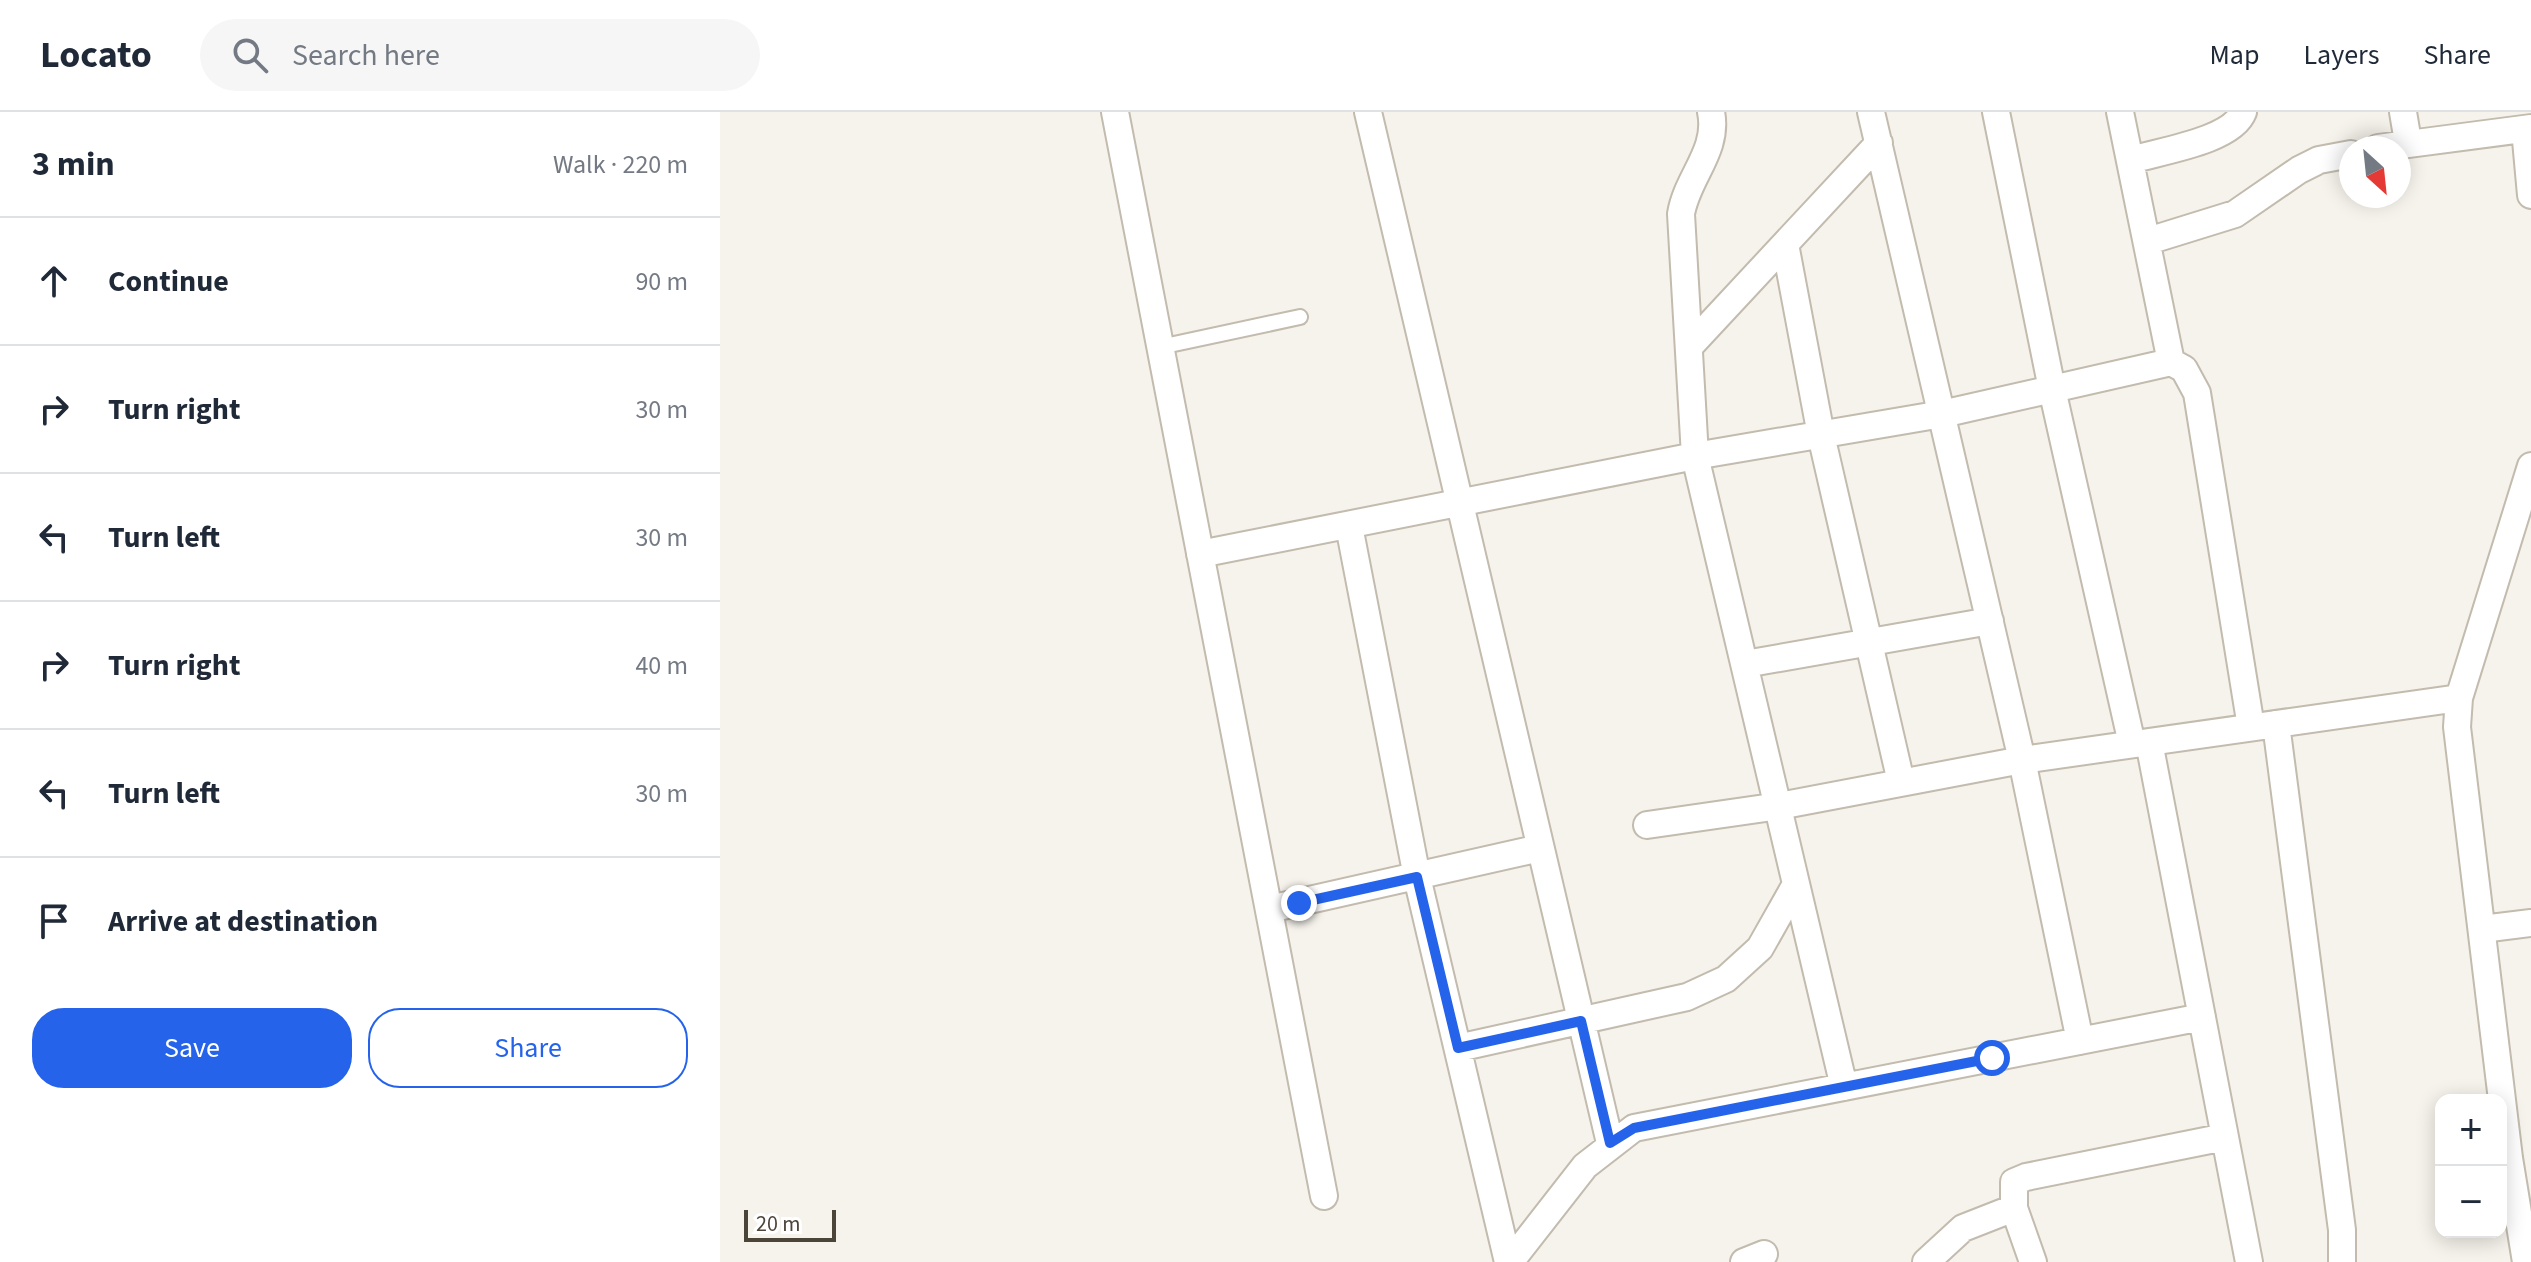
<!DOCTYPE html>
<meta charset="utf-8">
<style>
:root{--surface:#fff;--page:#f6f6f7;--text:#1f2937;--muted:#747a83;--line:#e0e1e3;--accent:#2563eb}
body{margin:0;font-family:"Source Sans 3",sans-serif;background:var(--page);color:var(--text)}
.controls{position:absolute;right:24px;bottom:24px;display:grid;overflow:hidden;border-radius:16px;box-shadow:0 4px 20px #0003}
.controls button{width:72px;height:72px;display:grid;place-items:center;padding:0;border:0;border-bottom:2px solid var(--line);background:var(--surface);color:var(--text);font:40px sans-serif}
.compass{position:absolute;left:1619px;top:24px;width:72px;height:72px;border-radius:50%;background:var(--surface);box-shadow:0 4px 20px #0003;rotate:153deg}
.scale{position:absolute;left:24px;bottom:20px;width:92px;box-sizing:border-box;padding-left:8px;border:4px solid #4b4439;border-top:0;font-size:22px;line-height:28px;white-space:nowrap;color:#4b4439;-webkit-text-stroke:6px #fff;paint-order:stroke}
.stop{position:absolute;width:24px;height:24px;margin:-18px;border:6px solid #2563eb;border-radius:50%;background:#fff}
.stop.end{background:#2563eb;border-color:#fff;box-shadow:0 2px 8px #0008}
.list{margin:0;padding:0;list-style:none}
h2{display:flex;justify-content:space-between;align-items:center;height:104px;margin:0;padding:0 32px;font-size:34px}
h2 small{font-size:26px;font-weight:400;color:var(--muted)}
.list li{display:grid;grid-template-columns:52px 1fr auto;gap:24px;align-items:center;box-sizing:border-box;height:128px;padding:0 32px;border-top:2px solid var(--line)}
.list b{display:block;font-size:30px;white-space:nowrap}
.list em{font-size:26px;font-style:normal;color:var(--muted)}
.actions{display:flex;gap:16px;padding:24px 32px}
.actions a{flex:1;padding:18px 0;border:2px solid var(--accent);border-radius:32px;text-align:center;font-size:28px;color:var(--accent)}
.actions .main{background:var(--accent);color:#fff}
.icon{flex:none;width:44px;height:44px;fill:none;stroke:currentColor;stroke-width:2;stroke-linecap:round;stroke-linejoin:round}
.map{position:relative;flex:none;width:1811px;height:1150px;overflow:hidden}
header{display:flex;align-items:center;gap:48px;box-sizing:border-box;height:112px;padding:0 40px;background:var(--surface);border-bottom:2px solid var(--line)}
header strong{font-size:38px}
nav{display:flex;gap:44px;margin-inline-start:auto;font-size:28px}
.search{width:560px;height:72px;background:var(--page);display:flex;align-items:center;gap:20px;box-sizing:border-box;padding:0 28px;border-radius:44px;color:var(--muted);font-size:30px}
main{display:flex}
aside{flex:1;background:var(--surface)}
.map>svg:first-child{display:block}
.lines{fill:none;stroke-linecap:round;stroke-linejoin:round}
.lane-casing{stroke:#c2bbae;stroke-width:18}
.street-casing{stroke:#c2bbae;stroke-width:30}
.lane{stroke:#fff;stroke-width:14}
.street{stroke:#fff;stroke-width:26}
.route{stroke:#2563eb;stroke-width:10}
</style>
<header>
<strong>Locato</strong>
<div class="search"><svg class="icon" aria-label="search" viewBox="0 0 24 24"><circle cx="10" cy="10" r="6"/><path d="M15 15l6 6"/></svg>Search here</div>
<nav><a>Map</a><a>Layers</a><a>Share</a></nav>
</header>
<main>
<aside>
<h2>3 min<small>Walk · 220 m</small></h2>
<ul class="list">
<li><svg class="icon" aria-label="ahead" viewBox="0 0 24 24"><path d="M12 20V5M6 11l6-6 6 6"/></svg><div><b>Continue</b></div><em>90 m</em></li>
<li><svg class="icon" aria-label="right" viewBox="0 0 24 24"><path d="M7 20v-9h11M14 6l5 5-5 5"/></svg><div><b>Turn right</b></div><em>30 m</em></li>
<li><svg class="icon" aria-label="left" viewBox="0 0 24 24"><path d="M17 20v-9H6M10 6l-5 5 5 5"/></svg><div><b>Turn left</b></div><em>30 m</em></li>
<li><svg class="icon" aria-label="right" viewBox="0 0 24 24"><path d="M7 20v-9h11M14 6l5 5-5 5"/></svg><div><b>Turn right</b></div><em>40 m</em></li>
<li><svg class="icon" aria-label="left" viewBox="0 0 24 24"><path d="M17 20v-9H6M10 6l-5 5 5 5"/></svg><div><b>Turn left</b></div><em>30 m</em></li>
<li><svg class="icon" aria-label="arrive" viewBox="0 0 24 24"><path d="M6 21V4h12l-3 4 3 4H6"/></svg><div><b>Arrive at destination</b></div></li>
</ul>
<div class="actions"><a class="main">Save</a><a>Share</a></div>
</aside>
<div class="map">
<svg width="1811" height="1150" viewBox="0 0 1811 1150">
<rect width="100%" height="100%" fill="#f6f3ec"/>
<g class="lines">
<defs>
<path id="lane" d="M 440,235 L 580,205"/>
<path id="street" d="M 395,0 L 604,1084
M 648,0 L 890,1031
M 991,0 C 999,39 967,65 961,102 L 975,344 L 1124,975
M 1151,0 L 1302,648 L 1360,929
M 1276,0 L 1332,277 L 1412,632
M 1400,0 L 1451,250
M 1683,0 L 1688,30
M 1805,17 L 1811,83
M 1658,36 L 1811,16
M 1411,48 C 1440,39 1512,29 1523,0
M 1428,129 L 1515,102 L 1579,58 L 1599,48 L 1631,42
M 1065,132 L 1101,323 L 1181,670
M 969,235 L 1159,31
M 629,414 L 697,765 L 788,1150
M 480,442 L 975,344 L 1222,302 L 1451,250 L 1464,257 L 1477,281 L 1531,615
M 1025,552 L 1270,509
M 1556,612 L 1622,1118 L 1622,1150
M 1429,630 L 1529,1150
M 927,713 L 1059,694 L 1302,648 L 1739,586
M 549,797 L 820,736
M 1762,817 L 1811,811
M 738,936 L 967,885 L 1006,867 L 1040,836 L 1075,774
M 790,1150 L 865,1054 L 914,1016 L 1482,905
M 1024,1150 L 1044,1142
M 1206,1150 L 1243,1116 L 1294,1096
M 1313,1150 L 1294,1096 L 1294,1070 L 1306,1065 L 1505,1025
M 1806,1150 L 1789,1046 L 1737,615 L 1739,586 L 1811,354"/>
</defs>
<!-- lane casing -->
<use href="#lane" class="lane-casing"/>
<!-- street casing -->
<use href="#street" class="street-casing"/>
<!-- lane -->
<use href="#lane" class="lane"/>
<!-- street -->
<use href="#street" class="street"/>
</g>
<g class="lines">
<!-- route -->
<path class="route" d="M 579,791 L 697,765 L 738,936 L 861,909 L 890,1031 L 914,1016 L 1272,946"/>
</g>
</svg>
<div class="controls">
<button>+</button>
<button>−</button>
</div>
<svg class="compass" viewBox="-18 -18 36 36"><path d="M0-13l5 13h-10z" fill="#e53935"/><path d="M0 13l5-13h-10z" fill="#747a83"/></svg>
<div class="scale">20 m</div>
<div class="stop" style="left:1272px;top:946px"></div>
<div class="stop end" style="left:579px;top:791px"></div>
</div>
</main>
